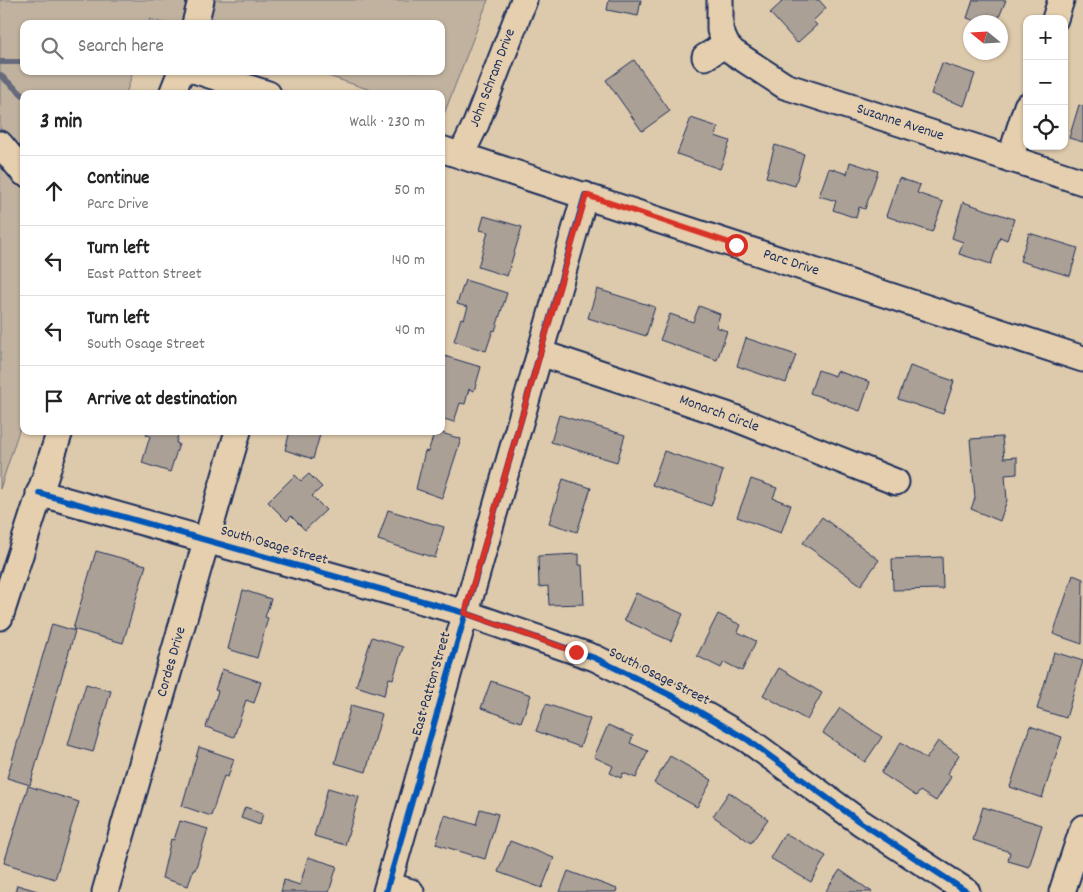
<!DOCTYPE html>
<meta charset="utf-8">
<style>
:root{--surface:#fff;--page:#f6f6f6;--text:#222;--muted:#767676;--line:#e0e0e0}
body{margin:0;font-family:Dekko,sans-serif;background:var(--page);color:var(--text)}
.controls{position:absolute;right:15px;top:15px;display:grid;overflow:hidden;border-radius:10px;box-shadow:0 1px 4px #0004}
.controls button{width:45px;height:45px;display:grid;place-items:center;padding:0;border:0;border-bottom:1px solid var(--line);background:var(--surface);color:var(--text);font:25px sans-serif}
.compass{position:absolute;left:963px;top:15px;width:45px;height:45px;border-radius:50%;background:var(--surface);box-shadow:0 1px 4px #0004;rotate:288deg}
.stop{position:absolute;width:15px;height:15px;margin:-11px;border:4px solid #d93025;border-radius:50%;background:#fff}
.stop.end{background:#d93025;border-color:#fff;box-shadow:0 1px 5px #0008}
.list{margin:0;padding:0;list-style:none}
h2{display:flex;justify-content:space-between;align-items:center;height:65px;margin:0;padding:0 20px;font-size:21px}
h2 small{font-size:16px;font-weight:400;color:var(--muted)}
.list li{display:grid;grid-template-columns:32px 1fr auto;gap:15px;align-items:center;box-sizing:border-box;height:70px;padding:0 20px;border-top:1px solid var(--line)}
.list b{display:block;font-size:19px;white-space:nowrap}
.list p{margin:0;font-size:16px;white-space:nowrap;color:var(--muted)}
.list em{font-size:16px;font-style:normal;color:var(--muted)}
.icon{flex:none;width:28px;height:28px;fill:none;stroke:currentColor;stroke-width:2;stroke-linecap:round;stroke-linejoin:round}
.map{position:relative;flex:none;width:1083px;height:892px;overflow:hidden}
.search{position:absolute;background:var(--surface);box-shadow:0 1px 4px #0004;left:20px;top:20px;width:425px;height:55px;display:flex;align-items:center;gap:12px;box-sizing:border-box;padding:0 18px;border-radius:10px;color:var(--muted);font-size:19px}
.panel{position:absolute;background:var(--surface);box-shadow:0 1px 4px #0004;left:20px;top:90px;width:425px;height:345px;border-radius:10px}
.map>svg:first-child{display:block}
.green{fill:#c1b29f;stroke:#6e707e}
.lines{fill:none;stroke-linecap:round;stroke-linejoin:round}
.stream{stroke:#656a7c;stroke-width:6}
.building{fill:#aba096;stroke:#1b2f5e}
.minor-casing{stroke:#1b2f5e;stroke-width:29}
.minor{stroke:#e5cfae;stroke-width:25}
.cycleway-casing{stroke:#e5cfae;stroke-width:9}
.cycleway{stroke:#0057b8;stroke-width:6}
.route{stroke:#d93025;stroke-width:6}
.labels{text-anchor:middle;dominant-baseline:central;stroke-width:4;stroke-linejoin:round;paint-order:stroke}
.street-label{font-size:15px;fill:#1b2f5e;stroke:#e5cfae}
</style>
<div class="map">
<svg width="1083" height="892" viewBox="0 0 1083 892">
<rect width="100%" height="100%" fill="#ddc9ab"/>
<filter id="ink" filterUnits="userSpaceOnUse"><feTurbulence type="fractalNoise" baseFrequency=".02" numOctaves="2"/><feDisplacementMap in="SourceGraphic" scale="10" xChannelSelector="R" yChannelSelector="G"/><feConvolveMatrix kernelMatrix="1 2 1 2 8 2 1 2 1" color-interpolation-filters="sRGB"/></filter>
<g filter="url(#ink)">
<!-- green -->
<path class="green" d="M 0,0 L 488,0 L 444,114 L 441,113 L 441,94 L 383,94 L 313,71 L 441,71 L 441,24 L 166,24 L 150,19 L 149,24 L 24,24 L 24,71 L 133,71 L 126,94 L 24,94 L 24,415 L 0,489 Z"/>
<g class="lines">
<!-- stream -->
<path class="stream" d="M 0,62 L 24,62
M 0,75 L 24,96"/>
</g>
<!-- building -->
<path class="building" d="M 609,0 L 641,0 L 638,16 L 607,10 Z
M 780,0 L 819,0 L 826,8 L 813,21 L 817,25 L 797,43 L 770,13 L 782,2 Z
M 973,0 L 1006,0 L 997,22 L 979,22 L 967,18 Z
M 634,60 L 670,111 L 642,131 L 606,80 Z
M 942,63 L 975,74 L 964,106 L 931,94 Z
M 1079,105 L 1083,106 L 1083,142 L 1069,138 Z
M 691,118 L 718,127 L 715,136 L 730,141 L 720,169 L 677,154 Z
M 775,145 L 804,154 L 795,186 L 766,177 Z
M 850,162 L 878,171 L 865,209 L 859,207 L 856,218 L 833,210 L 836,201 L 819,196 L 829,168 L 847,174 Z
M 899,178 L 920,185 L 917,193 L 943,202 L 932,232 L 886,216 Z
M 963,202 L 1014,219 L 1007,240 L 1000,237 L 991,264 L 959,254 L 963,242 L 952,238 Z
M 484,216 L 522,227 L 507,276 L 478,267 L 488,232 L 480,230 Z
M 1029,233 L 1078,248 L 1070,276 L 1020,261 Z
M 465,280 L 507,293 L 495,331 L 493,330 L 486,351 L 454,341 L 461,318 L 464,319 L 468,307 L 457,304 Z
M 597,289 L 655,307 L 646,336 L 588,318 Z
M 699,306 L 720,314 L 716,327 L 727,331 L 717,360 L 660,340 L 670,314 L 693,322 Z
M 746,338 L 796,355 L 786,383 L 737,366 Z
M 441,355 L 481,367 L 474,391 L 469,389 L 465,404 L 460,403 L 454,422 L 441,418 Z
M 910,366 L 954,381 L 943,414 L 898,399 Z
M 818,370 L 835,376 L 837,371 L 870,382 L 860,411 L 810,393 Z
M 559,415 L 625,435 L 617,462 L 551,442 Z
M 147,431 L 179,431 L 176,443 L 179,444 L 170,472 L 142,463 L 150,436 L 146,435 Z
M 290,431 L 321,431 L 313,459 L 285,450 Z
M 435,431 L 461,439 L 442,498 L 416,489 L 425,451 L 428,452 Z
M 1002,437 L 1004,458 L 1017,457 L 1017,474 L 1005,475 L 1007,500 L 1000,521 L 971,509 L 975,498 L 970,439 Z
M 664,451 L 723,471 L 711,506 L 652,485 Z
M 309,474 L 322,487 L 312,496 L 326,510 L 305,530 L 291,516 L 287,521 L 268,502 L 295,475 L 301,481 Z
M 563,479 L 591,488 L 577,532 L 549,523 Z
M 751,479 L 777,488 L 773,498 L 791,505 L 781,533 L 737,517 Z
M 388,510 L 444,527 L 435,558 L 378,540 Z
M 822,517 L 879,560 L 861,585 L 803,543 Z
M 96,551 L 146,565 L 123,643 L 73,629 Z
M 579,554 L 579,565 L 582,565 L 584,604 L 549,605 L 548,586 L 539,587 L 538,556 Z
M 942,557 L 943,589 L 893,590 L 892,559 Z
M 1073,575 L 1083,579 L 1082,644 L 1053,634 Z
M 243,590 L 271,599 L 265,617 L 268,618 L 257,658 L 228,649 Z
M 636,593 L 683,614 L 671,641 L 624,620 Z
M 718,614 L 741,625 L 738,632 L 756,641 L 742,671 L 724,662 L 721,668 L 697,656 Z
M 52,624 L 75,631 L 30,785 L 7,778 Z
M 372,637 L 403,647 L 393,679 L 389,678 L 384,695 L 356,686 Z
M 1054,652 L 1083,661 L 1066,718 L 1037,709 Z
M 779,668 L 822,693 L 807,720 L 763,695 Z
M 222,669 L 261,682 L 254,703 L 246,700 L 234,737 L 206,727 L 218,691 L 215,690 Z
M 491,681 L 531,695 L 521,722 L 481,708 Z
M 86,684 L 111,691 L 93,752 L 68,745 Z
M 546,704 L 590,719 L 580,747 L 536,731 Z
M 351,705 L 382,714 L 366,772 L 335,763 Z
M 840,708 L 882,737 L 865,762 L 823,733 Z
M 608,725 L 633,736 L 630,743 L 648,751 L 636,778 L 623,773 L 621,778 L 610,773 L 613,766 L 594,757 Z
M 1030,726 L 1062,737 L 1042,798 L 1010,787 Z
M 938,741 L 959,755 L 947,774 L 951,777 L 936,801 L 920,791 L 916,796 L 881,773 L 901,742 L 926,759 Z
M 199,747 L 234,759 L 228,777 L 224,776 L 211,816 L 182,806 Z
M 670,756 L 712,780 L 697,807 L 654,783 Z
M 28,786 L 79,802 L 55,879 L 4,863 Z
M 328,788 L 359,797 L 345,845 L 314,836 Z
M 729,792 L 768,819 L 751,843 L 713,816 Z
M 245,807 L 263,813 L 260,825 L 241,818 Z
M 983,807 L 1042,825 L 1029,867 L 1008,861 L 1010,852 L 973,840 Z
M 480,809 L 498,814 L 485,859 L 436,844 L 445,815 L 476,825 Z
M 180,821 L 208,829 L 195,870 L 193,870 L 188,886 L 162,878 L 171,839 L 174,840 Z
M 785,833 L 826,856 L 811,882 L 770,858 Z
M 510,841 L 554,858 L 542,888 L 498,872 Z
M 308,857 L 337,866 L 329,892 L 281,892 L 284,880 L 300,885 Z
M 840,870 L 872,892 L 825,892 Z
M 568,871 L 617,889 L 616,892 L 560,892 Z
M 17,885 L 41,892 L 15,892 Z"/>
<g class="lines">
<defs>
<path id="minor" d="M 720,0 L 720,30 L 726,44 L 733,52 L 785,86 L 1083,182
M 1055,19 L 1061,0
M 195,24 L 201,0
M 705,57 L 726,44
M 197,71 L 268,94
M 172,94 L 181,71
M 0,144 L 24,173
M 441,149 L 1083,359
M 461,155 L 476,124 L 524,0
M 1010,159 L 1027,106
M 540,353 L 727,415 L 896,482
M 39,493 L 465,613 L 595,658 L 676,698 L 748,740 L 860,822 L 967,892
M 0,617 L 60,431
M 388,885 L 411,892
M 105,892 L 238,431
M 386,892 L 585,195
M 1062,892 L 1083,828"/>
</defs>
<!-- minor casing -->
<use href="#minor" class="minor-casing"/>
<!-- minor -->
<use href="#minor" class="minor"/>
<defs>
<path id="cycleway" d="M 39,493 L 465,613 L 595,658 L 676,698 L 748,740 L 860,822 L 967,892
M 386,892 L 585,195"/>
</defs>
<!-- cycleway casing -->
<use href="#cycleway" class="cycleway-casing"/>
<!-- cycleway -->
<use href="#cycleway" class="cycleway"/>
</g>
</g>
<g class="lines" filter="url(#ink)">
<!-- route -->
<path class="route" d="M 576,652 L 465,613 L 586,195 L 736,245"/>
</g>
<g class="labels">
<!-- street labels -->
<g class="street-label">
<text transform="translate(493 78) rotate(-69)">John Schram Drive</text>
<text transform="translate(900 123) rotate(18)">Suzanne Avenue</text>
<text transform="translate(791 263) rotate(18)">Parc Drive</text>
<text transform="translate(719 414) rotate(20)">Monarch Circle</text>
<text transform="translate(274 546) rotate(16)">South Osage Street</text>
<text transform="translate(172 662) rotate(-74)">Cordes Drive</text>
<text transform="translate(659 677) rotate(27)">South Osage Street</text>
<text transform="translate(432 684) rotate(-74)">East Patton Street</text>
</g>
</g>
</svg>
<div class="controls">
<button>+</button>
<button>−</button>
<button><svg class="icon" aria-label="locate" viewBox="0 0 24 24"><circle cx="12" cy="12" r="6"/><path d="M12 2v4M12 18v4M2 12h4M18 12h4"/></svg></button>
</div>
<svg class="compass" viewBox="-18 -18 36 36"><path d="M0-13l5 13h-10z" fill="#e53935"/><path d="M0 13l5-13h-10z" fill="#767676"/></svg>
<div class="stop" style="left:736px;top:245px"></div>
<div class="stop end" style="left:576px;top:652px"></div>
<div class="search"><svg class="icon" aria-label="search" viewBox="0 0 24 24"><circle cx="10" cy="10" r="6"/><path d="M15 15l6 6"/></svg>Search here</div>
<section class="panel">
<h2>3 min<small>Walk · 230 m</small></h2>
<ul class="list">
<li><svg class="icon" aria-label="ahead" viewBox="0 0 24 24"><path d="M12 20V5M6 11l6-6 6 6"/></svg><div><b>Continue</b><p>Parc Drive</p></div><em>50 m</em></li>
<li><svg class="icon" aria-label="left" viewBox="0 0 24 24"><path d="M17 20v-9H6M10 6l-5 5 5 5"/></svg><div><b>Turn left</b><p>East Patton Street</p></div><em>140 m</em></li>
<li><svg class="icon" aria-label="left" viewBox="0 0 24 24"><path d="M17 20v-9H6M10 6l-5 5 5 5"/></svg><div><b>Turn left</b><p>South Osage Street</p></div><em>40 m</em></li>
<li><svg class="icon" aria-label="arrive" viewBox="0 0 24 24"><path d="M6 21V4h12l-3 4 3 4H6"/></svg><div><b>Arrive at destination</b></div></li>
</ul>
</section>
</div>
